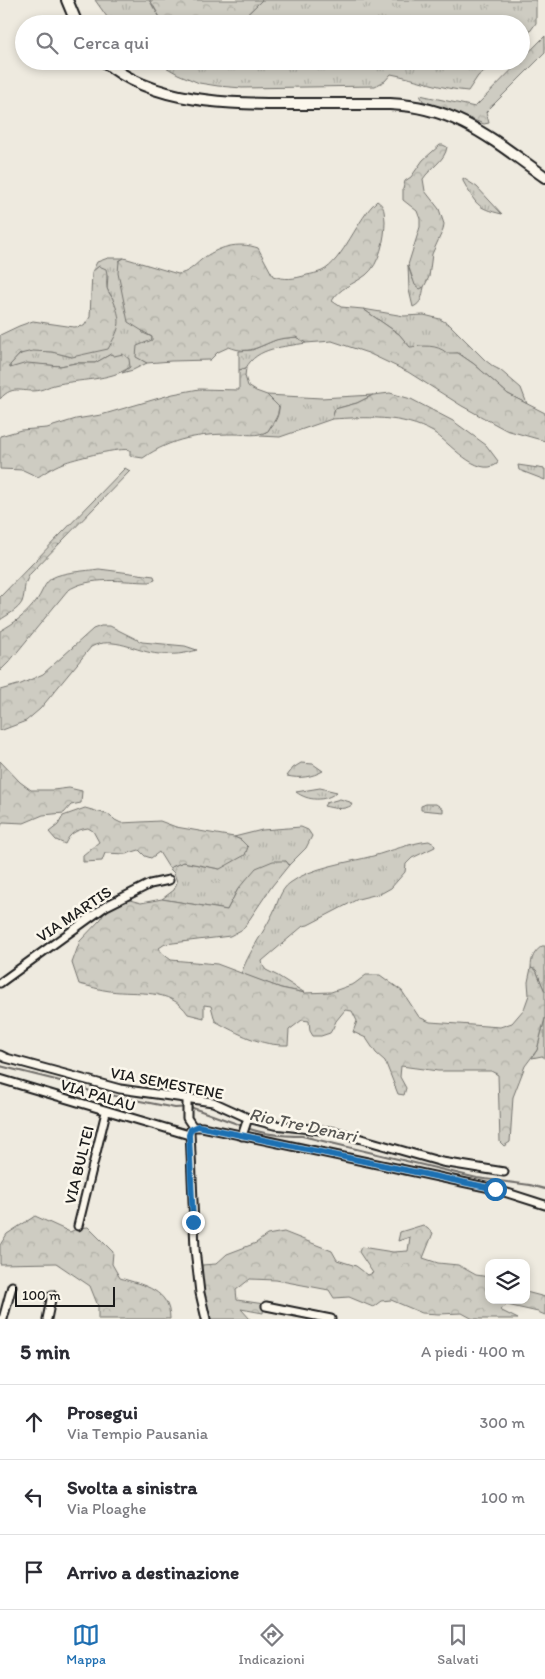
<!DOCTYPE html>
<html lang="it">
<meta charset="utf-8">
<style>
:root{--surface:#fff;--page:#f7f7f7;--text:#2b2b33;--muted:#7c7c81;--line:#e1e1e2;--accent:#1f6fb2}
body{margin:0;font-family:Itim,sans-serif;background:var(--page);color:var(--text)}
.controls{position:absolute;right:15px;bottom:15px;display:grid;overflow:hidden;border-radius:10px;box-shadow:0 2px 8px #0003}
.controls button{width:45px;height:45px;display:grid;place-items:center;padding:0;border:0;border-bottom:1px solid var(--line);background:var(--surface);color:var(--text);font:25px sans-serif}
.scale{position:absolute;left:15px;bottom:12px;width:100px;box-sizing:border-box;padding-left:5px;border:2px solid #1c1c1c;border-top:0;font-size:14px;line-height:18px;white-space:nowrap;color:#1c1c1c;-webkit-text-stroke:4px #fbf7ec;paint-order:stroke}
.stop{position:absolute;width:15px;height:15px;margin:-11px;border:4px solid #1f6fb2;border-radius:50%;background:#fff}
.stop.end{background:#1f6fb2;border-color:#fff;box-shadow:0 1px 5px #0008}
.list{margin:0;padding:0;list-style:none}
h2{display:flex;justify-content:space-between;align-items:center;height:65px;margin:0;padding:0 20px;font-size:21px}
h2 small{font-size:16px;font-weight:400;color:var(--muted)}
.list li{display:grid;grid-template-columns:32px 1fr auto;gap:15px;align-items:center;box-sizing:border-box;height:75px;padding:0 20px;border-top:1px solid var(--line)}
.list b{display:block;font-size:19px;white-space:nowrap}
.list p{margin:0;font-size:16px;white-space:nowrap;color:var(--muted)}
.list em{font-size:16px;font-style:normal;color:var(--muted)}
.icon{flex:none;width:28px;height:28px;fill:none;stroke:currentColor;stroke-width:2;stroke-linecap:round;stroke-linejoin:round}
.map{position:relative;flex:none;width:545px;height:1319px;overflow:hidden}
.search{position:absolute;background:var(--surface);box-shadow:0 2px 8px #0003;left:15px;right:15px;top:15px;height:55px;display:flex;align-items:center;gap:12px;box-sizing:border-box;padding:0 18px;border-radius:28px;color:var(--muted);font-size:19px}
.sheet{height:290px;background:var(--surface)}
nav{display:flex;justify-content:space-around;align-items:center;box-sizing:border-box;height:70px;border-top:1px solid var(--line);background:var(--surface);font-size:14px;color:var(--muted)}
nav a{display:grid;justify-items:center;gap:2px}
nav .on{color:var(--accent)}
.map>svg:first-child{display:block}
.grass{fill:url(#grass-tufts);stroke:#75746f}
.forest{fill:url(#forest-crowns);stroke:#75746f}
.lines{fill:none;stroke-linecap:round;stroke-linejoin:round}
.stream{stroke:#6f6d69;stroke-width:2}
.minor-casing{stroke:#1c1c1c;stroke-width:11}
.secondary-casing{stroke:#1c1c1c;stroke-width:14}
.minor{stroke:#fbf7ec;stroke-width:7}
.secondary{stroke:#fbf7ec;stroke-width:10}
.route{stroke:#1f6fb2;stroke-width:6}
.labels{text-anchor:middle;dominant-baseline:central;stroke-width:5;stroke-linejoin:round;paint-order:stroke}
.street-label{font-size:16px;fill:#1c1c1c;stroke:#fbf7ec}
.water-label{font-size:18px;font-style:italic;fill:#5a5956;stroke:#fbf7ec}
</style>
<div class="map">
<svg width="545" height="1319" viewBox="0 0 545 1319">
<defs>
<pattern id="grass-tufts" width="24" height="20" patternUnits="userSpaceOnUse" patternTransform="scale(1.25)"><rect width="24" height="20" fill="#ceccc2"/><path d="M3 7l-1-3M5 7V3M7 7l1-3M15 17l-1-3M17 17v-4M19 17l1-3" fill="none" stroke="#b0afa6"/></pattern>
<pattern id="forest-crowns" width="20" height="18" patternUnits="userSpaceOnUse" patternTransform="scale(1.25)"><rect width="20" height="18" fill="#ceccc2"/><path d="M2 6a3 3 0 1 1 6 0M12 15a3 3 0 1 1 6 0" fill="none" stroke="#b0afa6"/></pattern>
</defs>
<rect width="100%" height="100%" fill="#eeeadf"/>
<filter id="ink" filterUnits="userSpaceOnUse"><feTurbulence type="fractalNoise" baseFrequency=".02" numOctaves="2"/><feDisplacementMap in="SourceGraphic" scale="10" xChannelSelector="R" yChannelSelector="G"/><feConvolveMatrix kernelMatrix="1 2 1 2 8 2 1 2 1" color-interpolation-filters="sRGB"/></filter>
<g filter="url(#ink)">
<!-- grass -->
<path class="grass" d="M 95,0 L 149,0 L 164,24 L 112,24 Z
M 262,0 L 536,0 L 536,23 L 521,44 L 521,24 L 237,24 Z
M 155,61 L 497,61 L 478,76 L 468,91 C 442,89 417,79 391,74 L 385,81 L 375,86 L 242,88 L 218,86 L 199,83 L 178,74 Z
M 463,178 L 477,187 L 502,214 C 476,208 476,204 463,181 Z
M 108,258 L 124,258 L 119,261 L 143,333 L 152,337 L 152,340 L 137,357 L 147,363 L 133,370 L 122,373 L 130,367 L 111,354 L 95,363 L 76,363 L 60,366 L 34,364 L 10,368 L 10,365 C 13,362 17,356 21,354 C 36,346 57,353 72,357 L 113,299 L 107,289 L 108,275 L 99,266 L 92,272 L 97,262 Z
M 408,265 L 412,278 L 420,288 L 424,287 C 422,296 422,303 413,307 L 409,290 Z
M 363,309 L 404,316 L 424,315 L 440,319 L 450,325 L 485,360 L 494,367 L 500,370 L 521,388 L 527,404 L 508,394 L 474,364 L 458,353 L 447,354 L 420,346 L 410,348 L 399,334 Z
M 296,337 L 306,343 C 284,347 257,347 246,368 L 239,370 L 239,351 L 252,350 L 278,339 Z
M 267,395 L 321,398 L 373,395 L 357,403 L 335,409 L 332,419 L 280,437 L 260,436 C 271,430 279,419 279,407 Z
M 518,465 L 545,469 L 545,480 L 519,470 Z
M 301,763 L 313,764 L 323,771 C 312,777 300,779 287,776 L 293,768 Z
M 320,788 L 337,792 C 325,802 308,801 296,792 Z
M 340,799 L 350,802 L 352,805 C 343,811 333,808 324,806 L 326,803 Z
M 426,804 L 436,804 L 443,809 L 443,812 L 421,810 L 421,806 Z
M 301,827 L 308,830 L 312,836 L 306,848 L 289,865 L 286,861 L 238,889 L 227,910 L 162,899 L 174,890 L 177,882 L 174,873 L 169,868 L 183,862 L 220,869 L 241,840 L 234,837 L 262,830 Z
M 429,841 L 434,844 L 435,847 L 412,858 L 406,864 L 405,872 L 391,888 L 382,893 L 358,899 L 308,925 L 303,926 L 262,961 L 263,966 L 266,970 L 278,976 L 305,993 L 281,988 L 241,974 C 248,953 263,934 273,913 C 278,903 280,890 290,883 C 311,867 347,863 373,856 C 391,851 410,843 429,841 Z
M 542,946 L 545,946 L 545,992 L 536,970 L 531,968 C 531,958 534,952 542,946 Z
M 545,1018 L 545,1058 L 542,1056 L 532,1058 L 537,1050 Z"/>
<!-- forest -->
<path class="forest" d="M 150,0 L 262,0 L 237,24 L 164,24 Z
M 545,36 L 545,53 L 486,112 L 489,123 L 484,124 L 423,101 L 420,95 L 475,107 Z
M 440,145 L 443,145 L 447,147 C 445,161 430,168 423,179 L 425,191 L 439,209 L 444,224 L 443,230 L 432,254 L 429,277 L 424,287 L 420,289 L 415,285 L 408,265 L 420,227 L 420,219 L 417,211 L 403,200 L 403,189 L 405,181 L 411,177 L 423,160 Z
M 377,201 C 385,206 384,212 385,221 C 385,238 380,264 366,275 C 354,284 339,288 332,301 L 341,307 L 363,309 L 399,334 L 410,347 C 424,346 436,344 447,353 L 458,353 L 474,364 L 508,394 L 545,413 L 545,441 L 506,430 L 462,406 L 408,372 L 368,353 L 332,341 L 306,343 L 296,337 C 290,338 282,338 276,340 C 257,347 249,355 229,347 L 218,352 L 210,360 L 171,361 L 147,363 L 136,357 L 137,346 L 152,340 L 152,337 L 128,322 L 118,273 L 119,261 L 124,258 L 178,274 C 188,273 194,266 201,260 C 217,247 238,241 258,248 L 273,276 C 285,280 294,279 307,275 C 312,274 317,273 322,271 C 343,261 358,217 377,201 Z
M 99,266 L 106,269 C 108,275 106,281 107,288 C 108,293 113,297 114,302 C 123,324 119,329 108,349 L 72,357 L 52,352 L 33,351 L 20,354 L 10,365 L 10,368 L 27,363 L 60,366 L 76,363 L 95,363 L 111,354 L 114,356 L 123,354 L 129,359 L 130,367 C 110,381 78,379 54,385 C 49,386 45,389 40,390 C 23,394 14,383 0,399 L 0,335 L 19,326 L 33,321 L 74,327 L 84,326 L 90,317 L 92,272 Z
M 246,368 L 245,376 L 248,386 L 256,391 L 267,395 L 279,407 C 278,419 273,421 268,431 C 257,437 247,434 234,434 C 199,434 172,438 143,458 L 130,456 L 130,450 C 121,447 77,458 66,462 C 56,465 47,471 38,477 L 23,470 L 0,469 L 0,436 L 21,430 L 47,428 L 76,419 L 101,415 L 173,394 L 199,389 L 239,390 L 239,370 Z
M 390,393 L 411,399 L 453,421 L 486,445 L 498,461 L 497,464 C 477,478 449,442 433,432 C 403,415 365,417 332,419 L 335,409 L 357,403 L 373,395 Z
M 125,468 L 130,471 L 30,574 C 22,587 26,591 22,602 C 18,610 7,615 0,620 L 0,597 Z
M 99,569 L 154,576 L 155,580 L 150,582 C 124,582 90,575 67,591 L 9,662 L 0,671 L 0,631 C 14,623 26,615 36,601 C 42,594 44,583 52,578 C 62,572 86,571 99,569 Z
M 101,626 L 110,626 L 142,642 L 185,646 L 197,650 C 185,654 172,655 159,654 C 136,652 113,635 91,647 L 40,709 L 26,721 L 0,731 L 0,690 L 21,684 L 43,674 L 93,629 Z
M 0,761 L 20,782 L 31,790 L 53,790 L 69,788 L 82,791 L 81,803 L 71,805 L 64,813 L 43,815 L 24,823 L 3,822 L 0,828 Z
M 85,808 L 110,815 L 115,820 L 121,823 L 160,821 L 176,827 L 234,837 L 241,840 L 248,847 L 245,855 L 220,869 L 183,862 L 169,868 L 159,852 L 151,858 L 145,856 L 139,850 L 126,854 L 105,853 L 102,861 L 83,862 L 83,855 L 99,842 L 93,831 L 88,828 C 76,830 70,833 65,844 L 56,840 L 49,832 L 58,825 L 63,816 Z
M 273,861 L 286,861 L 289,865 L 272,886 L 243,929 L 230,936 L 165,944 L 159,948 L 162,953 L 171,960 L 217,964 L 281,988 L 305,993 L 331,992 L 354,984 L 366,975 L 380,975 L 402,991 L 419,1017 L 430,1022 L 500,1027 L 512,1023 L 524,1009 L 529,995 L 528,982 L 531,968 L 536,970 L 545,992 L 545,1018 L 537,1050 L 525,1066 L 513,1097 L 510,1142 L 504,1146 L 500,1142 L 498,1075 L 491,1071 L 438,1071 L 401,1066 L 400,1077 L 406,1088 L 404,1095 L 398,1094 L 385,1061 L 376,1053 L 366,1038 L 353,1032 L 357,1021 L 352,1011 L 345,1010 L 336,1021 L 333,1028 L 330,1033 L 321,1036 L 313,1036 L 310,1031 L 309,1021 L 302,1020 L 289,1030 L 288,1045 C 261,1046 238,1034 215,1021 L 211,1006 L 204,1005 L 204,1018 L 188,1014 C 170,987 137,995 110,991 C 100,990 89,986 79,984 L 72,963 L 80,941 L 101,919 L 108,905 L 122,898 L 141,903 L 162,899 L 227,910 L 238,889 L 256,868 Z
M 35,1216 L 70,1232 L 78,1228 L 88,1227 L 113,1252 L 112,1264 L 120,1278 C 144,1285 170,1290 170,1319 L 98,1319 L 98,1306 L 90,1286 L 56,1263 L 0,1264 L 0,1245 L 7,1234 Z
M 423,1225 L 433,1233 L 423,1258 L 438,1263 L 458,1265 L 476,1275 L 489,1277 L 489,1300 L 526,1300 L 526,1292 L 545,1297 L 545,1315 L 538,1312 L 507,1305 L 500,1310 L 518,1319 L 473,1319 L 462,1313 L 439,1314 L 422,1313 L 391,1300 L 381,1301 L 373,1307 L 349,1297 L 334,1298 L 329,1290 L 276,1280 L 250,1279 L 236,1290 L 237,1300 L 264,1304 L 263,1313 L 241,1309 L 250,1319 L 211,1319 C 203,1303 200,1282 202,1265 L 216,1264 L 227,1254 L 256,1243 L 267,1235 L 284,1232 L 332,1251 L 337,1260 L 356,1266 L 368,1275 L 373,1273 L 359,1252 L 361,1247 L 393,1252 L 408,1251 L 410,1237 L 398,1241 L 400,1232 Z"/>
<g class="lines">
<!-- stream -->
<path class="stream" d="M 0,1066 L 68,1083 L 90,1091 L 175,1108 L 190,1107 L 243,1126
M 247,1128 C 265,1135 283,1136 302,1136 L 477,1178 L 530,1185 L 545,1189"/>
<defs>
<path id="minor" d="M 0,983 L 106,906 L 150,884 L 169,880
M 0,1055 L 6,1058 L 120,1089 L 213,1102 L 248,1118 L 274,1125 L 337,1132 L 442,1162 L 504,1172
M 0,1079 L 189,1135
M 187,1100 L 187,1118 L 193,1127
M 193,1127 L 202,1127 L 495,1189 L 545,1205
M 190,1131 L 195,1249 L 200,1293 L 206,1319
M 242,1136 L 248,1118
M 78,1226 L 106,1112
M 266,1306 L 331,1319
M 3,1319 L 12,1286
M 47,1319 L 52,1295"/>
<path id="secondary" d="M 67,0 L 77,24
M 104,61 C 154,105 235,104 298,104 C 328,104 359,104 390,104 C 457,107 493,140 545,177"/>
</defs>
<!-- minor casing -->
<use href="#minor" class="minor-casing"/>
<!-- secondary casing -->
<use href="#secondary" class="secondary-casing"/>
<!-- minor -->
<use href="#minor" class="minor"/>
<!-- secondary -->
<use href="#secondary" class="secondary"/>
</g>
</g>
<g class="lines" filter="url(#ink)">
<!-- route -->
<path class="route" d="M 193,1222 L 189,1135 L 191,1129 L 198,1126 L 495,1189"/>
</g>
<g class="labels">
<!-- street labels -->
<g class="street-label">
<text transform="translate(74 914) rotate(-34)">VIA MARTIS</text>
<text transform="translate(167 1083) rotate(11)">VIA SEMESTENE</text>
<text transform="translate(98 1095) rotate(17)">VIA PALAU</text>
<text transform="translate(79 1165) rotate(-76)">VIA BULTEI</text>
</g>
<!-- water labels -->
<g class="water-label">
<text transform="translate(303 1125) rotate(12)">Rio Tre Denari</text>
</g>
</g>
</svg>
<div class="controls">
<button><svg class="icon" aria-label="layers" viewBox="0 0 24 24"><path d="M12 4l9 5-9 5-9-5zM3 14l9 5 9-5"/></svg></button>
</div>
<div class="scale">100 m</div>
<div class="stop" style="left:495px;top:1189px"></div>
<div class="stop end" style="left:193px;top:1222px"></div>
<div class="search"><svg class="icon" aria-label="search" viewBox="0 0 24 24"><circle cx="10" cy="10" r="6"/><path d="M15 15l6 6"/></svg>Cerca qui</div>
</div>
<section class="sheet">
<h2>5 min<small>A piedi · 400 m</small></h2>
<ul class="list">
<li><svg class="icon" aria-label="ahead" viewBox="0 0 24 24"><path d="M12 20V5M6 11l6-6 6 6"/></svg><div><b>Prosegui</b><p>Via Tempio Pausania</p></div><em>300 m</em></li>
<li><svg class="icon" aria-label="left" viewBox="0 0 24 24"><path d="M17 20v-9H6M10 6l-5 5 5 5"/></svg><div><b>Svolta a sinistra</b><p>Via Ploaghe</p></div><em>100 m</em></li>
<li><svg class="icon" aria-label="arrive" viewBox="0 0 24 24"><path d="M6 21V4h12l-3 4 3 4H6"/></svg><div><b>Arrivo a destinazione</b></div></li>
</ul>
</section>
<nav>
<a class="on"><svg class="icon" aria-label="map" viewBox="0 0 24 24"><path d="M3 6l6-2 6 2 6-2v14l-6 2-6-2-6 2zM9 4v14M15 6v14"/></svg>Mappa</a>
<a><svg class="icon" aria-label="directions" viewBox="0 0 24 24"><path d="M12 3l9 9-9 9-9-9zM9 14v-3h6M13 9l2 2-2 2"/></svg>Indicazioni</a>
<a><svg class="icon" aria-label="saved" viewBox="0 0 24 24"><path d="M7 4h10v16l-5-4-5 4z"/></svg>Salvati</a>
</nav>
